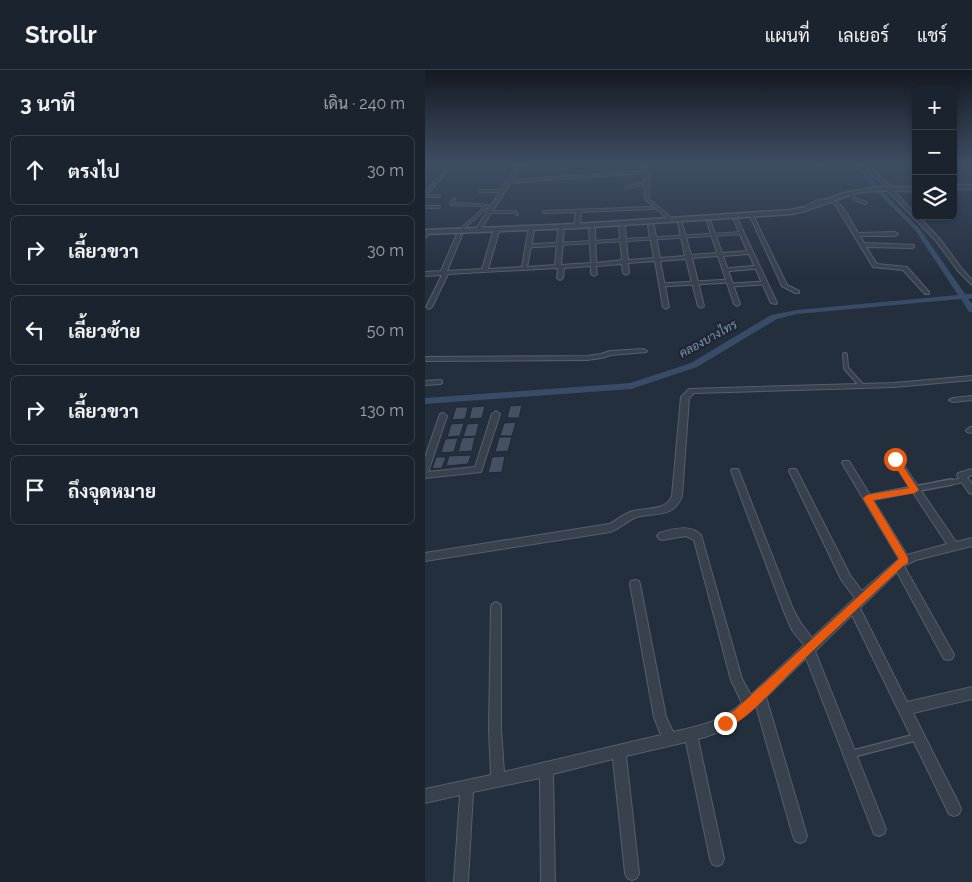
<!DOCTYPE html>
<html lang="th">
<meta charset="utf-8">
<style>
:root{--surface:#1b232e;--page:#282f3a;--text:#f1f3f6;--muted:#a0a4aa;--line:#39404a}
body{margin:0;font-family:Raleway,Sarabun,sans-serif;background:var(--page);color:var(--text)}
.controls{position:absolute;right:15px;top:15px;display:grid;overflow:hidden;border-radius:8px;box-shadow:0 2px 8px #0003}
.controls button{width:45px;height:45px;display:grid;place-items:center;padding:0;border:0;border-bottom:1px solid var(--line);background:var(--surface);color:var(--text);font:25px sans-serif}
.stop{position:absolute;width:15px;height:15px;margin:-11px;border:4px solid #ea580c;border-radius:50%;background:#fff}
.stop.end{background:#ea580c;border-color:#fff;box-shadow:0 1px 5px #0008}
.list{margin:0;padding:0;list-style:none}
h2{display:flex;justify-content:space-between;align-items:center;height:65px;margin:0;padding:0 20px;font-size:21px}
h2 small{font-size:16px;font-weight:400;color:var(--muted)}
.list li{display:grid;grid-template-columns:32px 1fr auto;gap:15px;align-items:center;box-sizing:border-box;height:70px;margin:0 10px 10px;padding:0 10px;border:1px solid var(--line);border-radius:8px}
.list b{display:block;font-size:19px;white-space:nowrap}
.list em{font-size:16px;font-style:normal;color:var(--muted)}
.icon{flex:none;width:28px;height:28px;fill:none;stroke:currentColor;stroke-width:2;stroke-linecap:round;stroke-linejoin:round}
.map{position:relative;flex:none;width:547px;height:812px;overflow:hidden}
header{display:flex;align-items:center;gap:30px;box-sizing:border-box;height:70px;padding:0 25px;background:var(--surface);border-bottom:1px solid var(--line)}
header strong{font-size:24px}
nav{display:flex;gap:28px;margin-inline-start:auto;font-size:18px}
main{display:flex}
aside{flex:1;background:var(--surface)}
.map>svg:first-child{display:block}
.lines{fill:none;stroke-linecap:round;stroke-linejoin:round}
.canal{fill:#394c67;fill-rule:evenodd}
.building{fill:#455162;stroke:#1f2835}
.service-far4-casing{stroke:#565f6c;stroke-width:4}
.service-far3-casing{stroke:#565f6c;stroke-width:5}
.service-far2-casing{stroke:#565f6c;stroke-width:6}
.service-far1-casing{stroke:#565f6c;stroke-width:8}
.service-casing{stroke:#565f6c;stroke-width:9}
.minor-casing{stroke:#565f6c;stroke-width:2}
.tertiary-casing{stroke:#565f6c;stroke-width:3}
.service-far4{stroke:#38414e;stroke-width:2.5}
.service-far3{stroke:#38414e;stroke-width:3}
.service-far2{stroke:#38414e;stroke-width:4}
.service-far1{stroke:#38414e;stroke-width:5}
.service{stroke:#38414e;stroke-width:6}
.minor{fill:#38414e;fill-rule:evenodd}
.tertiary{fill:#38414e;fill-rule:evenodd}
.route{fill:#ea580c}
.labels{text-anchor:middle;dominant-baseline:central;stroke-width:4.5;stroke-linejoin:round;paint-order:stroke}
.far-water-label{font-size:12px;font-style:italic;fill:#7c92b1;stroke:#1d2633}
</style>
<header>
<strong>Strollr</strong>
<nav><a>แผนที่</a><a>เลเยอร์</a><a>แชร์</a></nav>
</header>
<main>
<aside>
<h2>3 นาที<small>เดิน · 240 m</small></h2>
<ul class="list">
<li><svg class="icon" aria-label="ahead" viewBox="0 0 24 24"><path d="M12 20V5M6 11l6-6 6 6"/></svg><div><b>ตรงไป</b></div><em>30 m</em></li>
<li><svg class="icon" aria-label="right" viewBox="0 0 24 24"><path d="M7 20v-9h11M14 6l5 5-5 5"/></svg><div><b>เลี้ยวขวา</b></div><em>30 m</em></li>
<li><svg class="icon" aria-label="left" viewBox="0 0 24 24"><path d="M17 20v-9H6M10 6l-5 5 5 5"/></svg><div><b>เลี้ยวซ้าย</b></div><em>50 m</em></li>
<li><svg class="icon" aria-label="right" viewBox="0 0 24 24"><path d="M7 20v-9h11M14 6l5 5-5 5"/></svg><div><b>เลี้ยวขวา</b></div><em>130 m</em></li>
<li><svg class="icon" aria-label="arrive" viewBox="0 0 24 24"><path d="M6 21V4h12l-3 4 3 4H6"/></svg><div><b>ถึงจุดหมาย</b></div></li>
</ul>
</aside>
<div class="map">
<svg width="547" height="812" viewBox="0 0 547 812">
<rect width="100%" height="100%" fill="#242f3e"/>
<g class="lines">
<!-- canal -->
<path class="canal" d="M 429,94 L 434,94 L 456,120 L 494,158 L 540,224 L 547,224 L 547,228 L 543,229 L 547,234 L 547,242 L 544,242 L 536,229 L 372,244 L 352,249 L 272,297 L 206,319 L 0,334 L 0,328 L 205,313 L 266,293 L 346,245 L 372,240 L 533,225 L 490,160 L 452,122 Z"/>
</g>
<!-- building -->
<path class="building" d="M 97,335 L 94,348 L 82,348 L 85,336 Z
M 60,336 L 57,348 L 44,349 L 47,337 Z
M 31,337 L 43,337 L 40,349 L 27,350 Z
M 91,352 L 87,366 L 75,366 L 79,353 Z
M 39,353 L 35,366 L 22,367 L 26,354 Z
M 54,353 L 51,366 L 38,367 L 42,354 Z
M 50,367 L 47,381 L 33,382 L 37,368 Z
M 74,367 L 87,367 L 83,381 L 70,382 Z
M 33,368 L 29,382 L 16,383 L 20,369 Z
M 46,385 L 43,394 L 21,396 L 24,386 Z
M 80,386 L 77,402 L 63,403 L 67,387 Z
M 11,387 L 21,387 L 17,398 L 7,399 Z"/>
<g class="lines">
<defs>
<path id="service-far4" d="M 391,94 L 396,100
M 201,118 L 223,112
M 54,121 L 77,121
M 425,123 L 430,129 L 441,133
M 0,126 L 14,126
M 29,129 L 26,134 L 56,135 L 67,138
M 0,137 L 14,137
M 379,141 L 383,136 L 395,130 L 401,132
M 64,142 L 90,142 L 92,144
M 35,161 C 43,152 53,147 60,137
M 117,175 L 318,163"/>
<path id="service-far3" d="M 103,176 L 137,174
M 300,200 L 333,197
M 237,215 L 304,211
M 306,215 L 340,213"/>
<path id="service-far2" d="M 420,285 L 421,298 L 437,316
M 0,313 L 15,312
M 519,414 L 538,410"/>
<path id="service-far1" d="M 443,428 L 526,412"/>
<path id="service" d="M 427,684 L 492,667"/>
<path id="minor" d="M 93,94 L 97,94 L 87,110 L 218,101 L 215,94 L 219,94 L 224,106 L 224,129 L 249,150 L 245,151 L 220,129 L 219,103 L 85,113 L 55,161 L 51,161 L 50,160 Z
M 438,94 L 442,94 L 453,105 L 469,118 L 468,120 L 491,144 L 491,146 L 493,146 L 515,169 L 537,199 L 547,210 L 547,215 L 533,201 L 511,171 L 462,120 L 463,118 L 449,107 Z
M 20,100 L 23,101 L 0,126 L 0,122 Z
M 404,129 C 418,131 426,152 433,163 L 470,162 L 473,164 L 470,166 L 435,166 L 439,173 L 489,175 L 489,177 L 487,178 L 441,177 L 452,194 L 482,197 L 504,222 L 504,224 L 500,224 L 478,200 L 448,197 L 411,136 L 404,131 Z
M 226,137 L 228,137 L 228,139 L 156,142 L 155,156 L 152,158 L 149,156 L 151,142 L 120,143 L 118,142 L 120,141 Z
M 324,144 L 328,145 L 362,215 L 374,221 L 374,223 L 370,223 L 357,216 Z
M 311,149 L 313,150 L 352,233 L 351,234 L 346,233 L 324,184 L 298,186 L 315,234 L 312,236 L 309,234 L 293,186 L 267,188 L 279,236 L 276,238 L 273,236 L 261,189 L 235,191 L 244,237 L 241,239 L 238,237 L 230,191 L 203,193 L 204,203 L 201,205 L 198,203 L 197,194 L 171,196 L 172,204 L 169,206 L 166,204 L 166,196 L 139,198 L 138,208 L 135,210 L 132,208 L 133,199 L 132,198 L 23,204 L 7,237 L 4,239 L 1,237 L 17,205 L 0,206 L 0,202 L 16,201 L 32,164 L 37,165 L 22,201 L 57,199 L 68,162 L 71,160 L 74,162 L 63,199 L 97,197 L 103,161 L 106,159 L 109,161 L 102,197 L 130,195 L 133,160 L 136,158 L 139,160 L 136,195 L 166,193 L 164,159 L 167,157 L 170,159 L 171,193 L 197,190 L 194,157 L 197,155 L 200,157 L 203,190 L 229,188 L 223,156 L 226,154 L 229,156 L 235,188 L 260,186 L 253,153 L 255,152 L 257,153 L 266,185 L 292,183 L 282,152 L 284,151 L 286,152 L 297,183 L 322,181 L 309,150 Z
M 0,163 L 4,164 L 0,168 Z
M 219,279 L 222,281 L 221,282 L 186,285 L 177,288 L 162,290 L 0,291 L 0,287 L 162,286 L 176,284 L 185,281 Z
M 547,306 L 547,310 L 469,317 L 269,323 L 264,328 L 257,426 C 248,450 228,441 209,448 C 201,452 194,459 185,462 L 0,491 L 0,483 L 184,454 C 191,451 197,445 205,442 C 218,437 241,442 247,426 L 256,327 L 264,319 L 469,313 Z
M 547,326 L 547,330 L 528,332 L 524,330 L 528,328 Z
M 71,341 L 75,344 L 56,402 L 0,408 L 0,387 L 15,344 L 18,343 L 22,346 L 3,402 L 50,397 L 67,344 Z
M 545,357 L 547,357 L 547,363 L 542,362 L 541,360 Z
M 470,386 L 473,387 L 531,472 L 547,468 L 547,476 L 491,490 L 479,496 L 527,581 L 529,585 L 527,589 L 523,590 L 519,589 L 472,502 L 435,538 L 482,632 L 547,617 L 547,629 L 488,643 L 534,734 L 536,739 L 534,744 L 529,746 L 524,744 L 427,545 L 390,581 L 461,759 L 459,764 L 454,766 L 449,764 L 381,588 L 341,627 L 382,766 L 380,771 L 375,773 L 370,771 L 368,766 L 331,636 C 314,652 297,663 273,669 L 299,789 L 297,794 L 292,796 L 287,794 L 285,789 L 261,672 L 201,686 L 214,803 L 212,808 L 207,810 L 202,808 L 200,803 L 188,689 L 128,704 L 130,812 L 116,812 L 115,708 L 48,722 L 43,812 L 29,812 L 35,725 L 0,733 L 0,719 L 66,705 L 64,659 L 66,537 L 67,534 L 71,532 L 75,534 L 76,537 L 76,659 L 79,702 L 236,665 L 229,647 L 205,514 L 206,511 L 210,510 L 214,511 L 215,514 L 241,647 L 248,662 C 273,656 297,652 317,633 L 306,610 L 269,470 L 261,466 L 237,470 L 234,469 L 232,466 L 234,463 C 247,459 265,454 276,465 L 317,609 L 326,625 L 379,575 L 367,560 L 358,539 L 306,401 L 307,399 L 313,399 L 314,401 L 368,539 L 375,552 L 387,568 L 430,528 L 417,511 L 364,401 L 365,399 L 371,399 L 425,505 L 437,521 L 474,489 L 417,393 L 418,391 L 424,391 L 482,485 L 522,474 L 466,389 Z
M 547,399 L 547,405 L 542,407 L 547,414 L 547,424 L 544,423 L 532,405 L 533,403 Z"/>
<path id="tertiary" d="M 528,115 L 547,115 L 547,119 L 528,119 Z
M 458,117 L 491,117 L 491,121 C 471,121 452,119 433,123 C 410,128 389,140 366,144 L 152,158 L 0,164 L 0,160 L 152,154 L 366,140 L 380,137 L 423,122 Z"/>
</defs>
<!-- service-far4 casing -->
<use href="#service-far4" class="service-far4-casing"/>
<!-- service-far3 casing -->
<use href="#service-far3" class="service-far3-casing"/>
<!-- service-far2 casing -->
<use href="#service-far2" class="service-far2-casing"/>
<!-- service-far1 casing -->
<use href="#service-far1" class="service-far1-casing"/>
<!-- service casing -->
<use href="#service" class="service-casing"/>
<!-- minor casing -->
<use href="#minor" class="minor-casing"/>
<!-- tertiary casing -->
<use href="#tertiary" class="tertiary-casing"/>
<!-- service-far4 -->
<use href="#service-far4" class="service-far4"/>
<!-- service-far3 -->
<use href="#service-far3" class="service-far3"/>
<!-- service-far2 -->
<use href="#service-far2" class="service-far2"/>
<!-- service-far1 -->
<use href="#service-far1" class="service-far1"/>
<!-- service -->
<use href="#service" class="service"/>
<!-- minor -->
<use href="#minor" class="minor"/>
<!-- tertiary -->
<use href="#tertiary" class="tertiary"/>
</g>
<!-- sky -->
<linearGradient id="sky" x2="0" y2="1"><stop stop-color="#141a22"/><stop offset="0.45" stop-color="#3f4d63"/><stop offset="1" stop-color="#3f4d63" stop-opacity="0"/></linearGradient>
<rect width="547" height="208" fill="url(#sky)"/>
<!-- route -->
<path class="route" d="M 470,386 L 472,387 L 494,420 L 490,423 L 448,430 L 483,488 L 483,493 L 478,496 C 443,529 407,562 372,596 C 353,614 324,649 300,659 L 296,657 L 294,653 L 296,649 L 310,640 L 474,489 L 438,428 L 442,425 L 484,418 L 466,389 Z"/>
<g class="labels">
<!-- far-water labels -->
<g class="far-water-label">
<text transform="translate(283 269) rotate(-29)">คลองบางไทร</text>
</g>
</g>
</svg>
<div class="controls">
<button>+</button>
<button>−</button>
<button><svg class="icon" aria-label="layers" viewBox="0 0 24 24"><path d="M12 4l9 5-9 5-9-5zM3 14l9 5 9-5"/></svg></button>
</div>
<div class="stop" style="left:470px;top:389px"></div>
<div class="stop end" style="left:300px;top:653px"></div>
</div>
</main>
